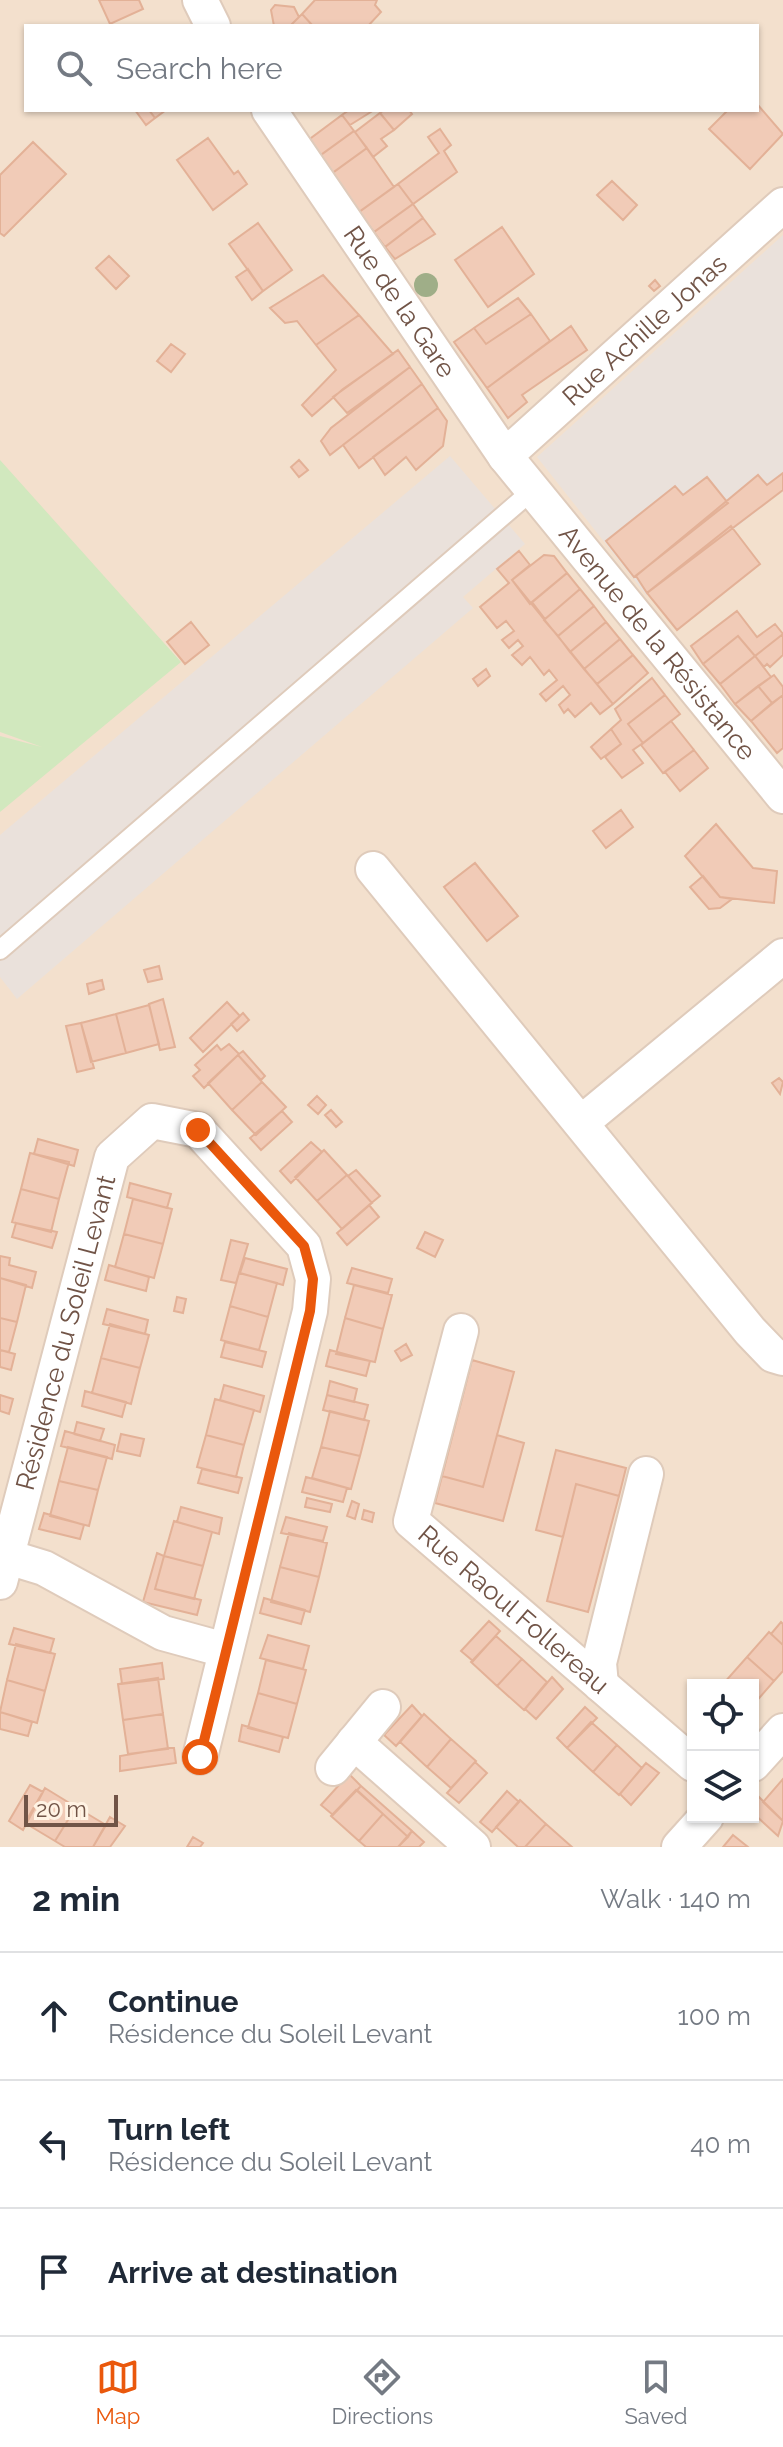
<!DOCTYPE html>
<meta charset="utf-8">
<style>
:root{--surface:#fff;--page:#f6f6f7;--text:#1f2937;--muted:#747a83;--line:#e0e1e3;--accent:#ea580c}
body{margin:0;font-family:Raleway,sans-serif;background:var(--page);color:var(--text)}
.controls{position:absolute;right:24px;bottom:24px;display:grid;overflow:hidden;border-radius:0px;box-shadow:0 2px 6px #0004}
.controls button{width:72px;height:72px;display:grid;place-items:center;padding:0;border:0;border-bottom:2px solid var(--line);background:var(--surface);color:var(--text);font:40px sans-serif}
.scale{position:absolute;left:24px;bottom:20px;width:94px;box-sizing:border-box;padding-left:8px;border:4px solid #715447;border-top:0;font-size:22px;line-height:28px;white-space:nowrap;color:#715447;-webkit-text-stroke:6px #fff3e4;paint-order:stroke}
.stop{position:absolute;width:24px;height:24px;margin:-18px;border:6px solid #ea580c;border-radius:50%;background:#fff}
.stop.end{background:#ea580c;border-color:#fff;box-shadow:0 2px 8px #0008}
.list{margin:0;padding:0;list-style:none}
h2{display:flex;justify-content:space-between;align-items:center;height:104px;margin:0;padding:0 32px;font-size:34px}
h2 small{font-size:26px;font-weight:400;color:var(--muted)}
.list li{display:grid;grid-template-columns:52px 1fr auto;gap:24px;align-items:center;box-sizing:border-box;height:128px;padding:0 32px;border-top:2px solid var(--line)}
.list b{display:block;font-size:30px;white-space:nowrap}
.list p{margin:0;font-size:26px;white-space:nowrap;color:var(--muted)}
.list em{font-size:26px;font-style:normal;color:var(--muted)}
.icon{flex:none;width:44px;height:44px;fill:none;stroke:currentColor;stroke-width:2;stroke-linecap:round;stroke-linejoin:round}
.map{position:relative;flex:none;width:783px;height:1847px;overflow:hidden}
.search{position:absolute;background:var(--surface);box-shadow:0 2px 6px #0004;left:24px;right:24px;top:24px;height:88px;display:flex;align-items:center;gap:20px;box-sizing:border-box;padding:0 28px;border-radius:0px;color:var(--muted);font-size:30px}
.sheet{height:488px;background:var(--surface)}
nav{display:flex;justify-content:space-around;align-items:center;box-sizing:border-box;height:112px;border-top:2px solid var(--line);background:var(--surface);font-size:22px;color:var(--muted)}
nav a{display:grid;justify-items:center;gap:4px}
nav .on{color:var(--accent)}
.map>svg:first-child{display:block}
.residential{fill:#f3e0cd;fill-rule:evenodd}
.industrial{fill:#eae1db}
.green{fill:#d1e8be}
.building{fill:#f1cbb7;stroke:#e3b197;stroke-width:2}
.lines{fill:none;stroke-linecap:round;stroke-linejoin:round}
.service-casing{stroke:#dfcbbb;stroke-width:22}
.minor-casing{stroke:#dfcbbb;stroke-width:38}
.service{stroke:#fff;stroke-width:18}
.minor{stroke:#fff;stroke-width:34}
.tree{fill:#9fae88}
.route{stroke:#ea580c;stroke-width:10}
.labels{text-anchor:middle;dominant-baseline:central;stroke-width:8;stroke-linejoin:round;paint-order:stroke}
.street-label{font-size:26px;fill:#715447;stroke:#fff3e4}
</style>
<div class="map">
<svg width="783" height="1847" viewBox="0 0 783 1847">
<rect width="100%" height="100%" fill="#fcefdf"/>
<!-- residential -->
<path class="residential" d="M 0,0 L 783,0 L 783,1847 L 0,1847 ZM 26,26 L 757,26 L 757,110 L 26,110 ZM 693,1685 L 753,1685 L 753,1817 L 693,1817 Z"/>
<!-- industrial -->
<path class="industrial" d="M 783,235 L 783,491 L 647,596 L 537,457 Z
M 450,456 L 525,544 L 463,597 L 473,608 L 17,999 L 0,977 L 0,835 Z"/>
<!-- green -->
<path class="green" d="M 0,460 L 181,662 L 0,812 L 0,736 L 42,747 L 0,732 Z"/>
<!-- building -->
<path class="building" d="M 99,0 L 139,0 L 143,9 L 110,24 Z
M 315,0 L 377,0 L 375,5 L 381,12 L 368,26 L 313,26 L 302,14 Z
M 275,5 L 294,7 L 299,17 L 290,26 L 274,26 L 271,10 Z
M 302,14 L 313,26 L 290,26 Z
M 757,104 L 783,134 L 750,169 L 709,129 L 728,110 L 757,110 Z
M 135,110 L 149,110 L 155,118 L 146,125 Z
M 149,110 L 166,110 L 155,118 Z
M 349,110 L 374,110 L 350,125 L 342,115 Z
M 384,110 L 409,110 L 412,114 L 394,130 L 380,113 Z
M 380,113 L 394,130 L 381,139 L 387,146 L 373,157 L 355,132 Z
M 342,115 L 354,131 L 318,157 L 307,141 Z
M 440,129 L 451,145 L 444,151 L 457,172 L 413,204 L 398,184 L 439,153 L 428,137 Z
M 354,131 L 367,148 L 331,174 L 318,157 Z
M 208,138 L 234,174 L 238,171 L 247,184 L 213,210 L 177,160 Z
M 33,142 L 66,174 L 4,236 L 0,233 L 0,175 Z
M 367,148 L 394,187 L 359,212 L 331,174 Z
M 612,181 L 637,205 L 623,220 L 597,195 Z
M 398,184 L 413,204 L 374,232 L 359,212 Z
M 413,204 L 423,218 L 385,247 L 374,232 Z
M 423,218 L 435,234 L 395,259 L 385,247 Z
M 258,223 L 292,270 L 263,291 L 229,244 Z
M 502,227 L 534,274 L 488,307 L 455,260 Z
M 109,256 L 129,276 L 116,289 L 96,268 Z
M 248,269 L 263,291 L 252,300 L 236,277 Z
M 323,275 L 359,315 L 316,345 L 297,321 L 285,323 L 270,308 Z
M 655,280 L 660,286 L 654,291 L 649,286 Z
M 518,298 L 531,314 L 486,344 L 474,328 Z
M 531,314 L 550,341 L 487,388 L 454,342 L 474,328 L 486,344 Z
M 359,315 L 393,354 L 343,389 L 312,416 L 302,405 L 336,370 L 316,345 Z
M 571,326 L 587,350 L 522,395 L 527,402 L 508,418 L 487,388 Z
M 171,344 L 185,354 L 171,372 L 157,361 Z
M 398,350 L 410,367 L 347,413 L 333,397 Z
M 410,367 L 422,384 L 330,455 L 321,441 L 331,428 Z
M 422,384 L 438,408 L 359,468 L 343,445 Z
M 438,408 L 447,421 L 443,446 L 416,470 L 406,457 L 385,475 L 373,457 Z
M 299,460 L 308,470 L 299,477 L 291,467 Z
M 783,473 L 783,490 L 647,593 L 636,576 L 758,475 L 767,485 Z
M 707,477 L 728,503 L 634,577 L 606,541 L 675,486 L 683,495 Z
M 731,526 L 760,564 L 677,630 L 647,593 Z
M 519,551 L 530,565 L 512,580 L 613,704 L 600,714 L 591,703 L 575,717 L 568,709 L 564,713 L 559,705 L 570,695 L 563,686 L 546,701 L 540,694 L 557,680 L 549,670 L 544,675 L 530,657 L 522,665 L 512,655 L 523,646 L 518,640 L 509,648 L 502,640 L 514,631 L 506,621 L 497,628 L 480,607 L 509,583 L 497,569 Z
M 544,555 L 554,556 L 567,573 L 530,604 L 512,580 Z
M 567,573 L 580,589 L 545,619 L 532,602 Z
M 580,589 L 594,606 L 558,636 L 544,620 Z
M 594,606 L 606,622 L 570,652 L 558,636 Z
M 737,611 L 757,637 L 775,624 L 783,634 L 755,656 L 738,636 L 703,664 L 691,646 Z
M 191,622 L 209,645 L 185,664 L 167,642 Z
M 606,622 L 620,639 L 584,669 L 570,652 Z
M 783,634 L 783,655 L 770,667 L 767,664 L 764,667 L 755,656 Z
M 738,636 L 755,656 L 720,684 L 703,664 Z
M 620,639 L 633,655 L 597,684 L 584,669 Z
M 633,655 L 648,673 L 613,704 L 597,684 Z
M 755,656 L 771,677 L 735,704 L 720,684 Z
M 486,669 L 490,676 L 478,686 L 473,679 Z
M 774,675 L 783,687 L 783,695 L 772,703 L 758,686 Z
M 652,678 L 665,695 L 628,724 L 643,743 L 633,750 L 643,763 L 622,778 L 605,757 L 621,744 L 611,729 L 621,720 L 615,709 Z
M 758,686 L 772,703 L 751,721 L 735,704 Z
M 665,695 L 680,714 L 643,743 L 628,724 Z
M 783,695 L 783,748 L 777,753 L 751,721 Z
M 671,721 L 694,750 L 663,773 L 641,745 Z
M 611,729 L 621,744 L 601,759 L 591,747 Z
M 694,750 L 708,768 L 680,791 L 665,772 Z
M 621,810 L 633,827 L 606,848 L 593,831 Z
M 716,824 L 753,868 L 777,871 L 774,903 L 720,897 L 685,856 Z
M 475,863 L 518,916 L 487,941 L 444,887 Z
M 703,876 L 720,897 L 732,899 L 720,908 L 709,909 L 690,887 Z
M 159,966 L 162,979 L 148,982 L 144,970 Z
M 102,980 L 104,989 L 89,994 L 87,984 Z
M 163,999 L 175,1047 L 160,1050 L 149,1004 Z
M 227,1002 L 240,1016 L 203,1052 L 190,1038 Z
M 149,1005 L 159,1044 L 126,1053 L 116,1014 Z
M 243,1013 L 249,1020 L 237,1031 L 231,1024 Z
M 116,1014 L 126,1053 L 91,1062 L 81,1023 Z
M 81,1023 L 94,1068 L 77,1072 L 66,1026 Z
M 229,1044 L 239,1054 L 243,1051 L 265,1076 L 261,1080 L 238,1055 L 204,1088 L 193,1076 L 200,1070 L 195,1065 L 217,1045 L 221,1050 Z
M 238,1055 L 262,1082 L 232,1110 L 208,1083 Z
M 779,1078 L 783,1082 L 780,1094 L 772,1083 Z
M 262,1082 L 286,1107 L 256,1135 L 232,1110 Z
M 317,1096 L 326,1105 L 318,1114 L 308,1105 Z
M 331,1110 L 342,1122 L 336,1127 L 325,1115 Z
M 282,1111 L 292,1122 L 261,1150 L 250,1138 Z
M 38,1139 L 78,1150 L 74,1166 L 34,1154 Z
M 311,1142 L 322,1152 L 291,1183 L 280,1171 Z
M 324,1150 L 347,1175 L 317,1201 L 295,1177 Z
M 30,1153 L 69,1162 L 59,1199 L 21,1189 Z
M 356,1170 L 380,1196 L 369,1205 L 372,1203 L 348,1176 Z
M 347,1175 L 372,1203 L 342,1229 L 317,1201 Z
M 130,1183 L 171,1194 L 167,1208 L 127,1197 Z
M 21,1189 L 59,1199 L 51,1232 L 12,1222 Z
M 133,1199 L 172,1209 L 163,1244 L 124,1234 Z
M 369,1205 L 379,1217 L 347,1245 L 337,1233 Z
M 16,1223 L 57,1232 L 52,1248 L 12,1237 Z
M 425,1232 L 443,1240 L 435,1257 L 417,1248 Z
M 124,1234 L 163,1244 L 154,1278 L 115,1267 Z
M 231,1240 L 248,1244 L 236,1283 L 221,1280 Z
M 0,1256 L 10,1258 L 9,1265 L 36,1272 L 32,1288 L 0,1278 Z
M 245,1258 L 287,1269 L 283,1285 L 240,1273 Z
M 109,1265 L 149,1277 L 146,1291 L 105,1280 Z
M 352,1268 L 392,1279 L 388,1293 L 347,1283 Z
M 239,1273 L 277,1283 L 268,1317 L 230,1306 Z
M 0,1278 L 26,1285 L 17,1322 L 0,1318 Z
M 354,1285 L 392,1295 L 383,1329 L 345,1318 Z
M 177,1297 L 186,1299 L 183,1313 L 174,1311 Z
M 230,1306 L 268,1317 L 259,1350 L 221,1340 Z
M 107,1309 L 148,1320 L 145,1334 L 103,1324 Z
M 0,1318 L 17,1322 L 9,1352 L 0,1350 Z
M 345,1318 L 383,1329 L 375,1362 L 336,1354 Z
M 110,1324 L 149,1335 L 140,1368 L 101,1358 Z
M 225,1342 L 266,1352 L 262,1367 L 221,1357 Z
M 406,1344 L 412,1355 L 401,1361 L 395,1351 Z
M 0,1350 L 15,1354 L 11,1370 L 0,1367 Z
M 330,1350 L 370,1361 L 366,1376 L 326,1366 Z
M 101,1358 L 140,1368 L 131,1404 L 92,1393 Z
M 472,1360 L 514,1372 L 483,1487 L 442,1476 Z
M 330,1381 L 357,1389 L 354,1402 L 327,1395 Z
M 224,1385 L 264,1396 L 260,1412 L 220,1400 Z
M 85,1391 L 126,1402 L 122,1417 L 82,1406 Z
M 0,1395 L 13,1399 L 9,1414 L 0,1411 Z
M 327,1395 L 368,1405 L 364,1420 L 323,1410 Z
M 215,1399 L 254,1410 L 244,1445 L 206,1435 Z
M 330,1411 L 369,1421 L 360,1456 L 321,1447 Z
M 77,1422 L 104,1429 L 100,1441 L 74,1434 Z
M 65,1431 L 115,1445 L 112,1459 L 61,1446 Z
M 121,1434 L 144,1439 L 140,1456 L 117,1451 Z
M 206,1435 L 244,1445 L 236,1477 L 197,1467 Z
M 497,1435 L 524,1443 L 503,1521 L 435,1503 L 442,1476 L 483,1487 Z
M 68,1447 L 107,1457 L 98,1490 L 59,1481 Z
M 321,1447 L 360,1456 L 351,1489 L 312,1478 Z
M 556,1450 L 626,1468 L 619,1496 L 576,1484 L 563,1537 L 536,1530 Z
M 202,1469 L 242,1478 L 238,1493 L 198,1483 Z
M 306,1477 L 347,1488 L 343,1502 L 302,1492 Z
M 59,1481 L 98,1490 L 89,1526 L 50,1516 Z
M 576,1484 L 619,1496 L 588,1612 L 547,1601 Z
M 307,1498 L 332,1504 L 330,1512 L 305,1507 Z
M 352,1501 L 359,1504 L 355,1519 L 347,1516 Z
M 181,1507 L 222,1518 L 219,1534 L 177,1522 Z
M 364,1510 L 374,1513 L 372,1522 L 362,1519 Z
M 44,1513 L 84,1525 L 80,1539 L 39,1529 Z
M 286,1517 L 327,1527 L 323,1541 L 281,1533 Z
M 174,1521 L 212,1532 L 203,1566 L 164,1556 Z
M 289,1533 L 327,1543 L 319,1577 L 280,1567 Z
M 157,1553 L 164,1556 L 155,1589 L 201,1600 L 197,1615 L 143,1602 Z
M 164,1556 L 203,1566 L 194,1599 L 155,1589 Z
M 280,1567 L 319,1577 L 310,1612 L 271,1602 Z
M 264,1598 L 305,1610 L 301,1624 L 260,1613 Z
M 489,1621 L 500,1631 L 473,1661 L 461,1651 Z
M 781,1622 L 783,1624 L 783,1645 L 771,1634 Z
M 14,1628 L 54,1639 L 50,1653 L 9,1644 Z
M 769,1632 L 783,1645 L 783,1671 L 774,1681 L 747,1657 Z
M 268,1635 L 309,1646 L 303,1669 L 260,1658 Z
M 496,1636 L 522,1659 L 497,1686 L 471,1662 Z
M 16,1644 L 55,1654 L 45,1691 L 7,1680 Z
M 747,1657 L 774,1681 L 753,1705 L 753,1685 L 723,1684 Z
M 522,1659 L 547,1682 L 524,1710 L 497,1686 Z
M 266,1660 L 306,1670 L 297,1704 L 258,1693 Z
M 162,1663 L 164,1679 L 122,1684 L 120,1669 Z
M 552,1677 L 563,1689 L 536,1719 L 525,1709 Z
M 158,1678 L 163,1714 L 123,1720 L 118,1684 Z
M 7,1680 L 45,1691 L 37,1723 L 0,1712 Z
M 258,1693 L 297,1704 L 288,1738 L 248,1728 Z
M 412,1705 L 422,1716 L 396,1746 L 384,1735 Z
M 585,1707 L 597,1718 L 567,1748 L 557,1738 Z
M 0,1712 L 32,1722 L 28,1736 L 0,1729 Z
M 163,1714 L 168,1749 L 128,1754 L 123,1720 Z
M 424,1714 L 451,1739 L 427,1767 L 400,1742 Z
M 591,1722 L 617,1745 L 593,1772 L 567,1748 Z
M 242,1725 L 283,1737 L 279,1752 L 239,1741 Z
M 451,1739 L 476,1761 L 451,1788 L 427,1767 Z
M 617,1745 L 642,1768 L 619,1795 L 593,1772 Z
M 168,1748 L 174,1748 L 176,1763 L 120,1771 L 120,1756 Z
M 475,1762 L 487,1773 L 459,1803 L 447,1793 Z
M 646,1763 L 659,1773 L 631,1805 L 620,1794 Z
M 349,1774 L 361,1786 L 333,1815 L 321,1805 Z
M 783,1779 L 783,1821 L 763,1802 Z
M 30,1785 L 43,1792 L 23,1830 L 9,1821 Z
M 361,1786 L 412,1831 L 408,1837 L 357,1790 Z
M 45,1788 L 76,1807 L 55,1841 L 25,1823 Z
M 356,1790 L 383,1814 L 359,1841 L 331,1816 Z
M 507,1791 L 519,1802 L 492,1832 L 480,1822 Z
M 759,1797 L 783,1821 L 778,1836 L 753,1813 L 753,1803 Z
M 520,1800 L 546,1824 L 525,1847 L 518,1847 L 496,1827 Z
M 76,1807 L 106,1825 L 93,1847 L 65,1847 L 55,1841 Z
M 383,1814 L 408,1837 L 398,1847 L 366,1847 L 359,1841 Z
M 110,1817 L 125,1826 L 110,1847 L 93,1847 Z
M 546,1824 L 572,1847 L 525,1847 Z
M 412,1831 L 424,1842 L 419,1847 L 398,1847 Z
M 733,1835 L 748,1847 L 723,1847 Z
M 193,1837 L 203,1843 L 200,1847 L 187,1847 Z"/>
<g class="lines">
<defs>
<path id="service" d="M 0,950 L 534,489"/>
<g id="minor">
<path d="M 200,0 L 213,26"/>
<path id="s1" d="M 269,110 L 505,456 L 783,796"/>
<path id="s2" d="M 505,456 L 783,205"/>
<path d="M 373,869 L 750,1331 L 773,1355 L 783,1358"/>
<path d="M 581,1123 L 783,956"/>
<path id="s3" d="M 461,1331 L 411,1521 L 693,1764"/>
<path d="M 8,1557 L 44,1568 L 163,1633 L 225,1650"/>
<path id="s4" d="M 0,1582 L 112,1157 L 152,1121 L 198,1130 L 304,1246 L 313,1279 L 310,1311 L 200,1757"/>
<path d="M 601,1685 L 599,1663 L 646,1474"/>
<path d="M 354,1742 L 473,1847"/>
<path d="M 753,1764 L 783,1731"/>
<path d="M 333,1768 L 383,1707"/>
<path d="M 679,1847 L 706,1817"/>
</g>
</defs>
<!-- service casing -->
<use href="#service" class="service-casing"/>
<!-- minor casing -->
<use href="#minor" class="minor-casing"/>
<!-- service -->
<use href="#service" class="service"/>
<!-- minor -->
<use href="#minor" class="minor"/>
</g>
<!-- trees -->
<circle class="tree" cx="426" cy="285" r="12"/>
<g class="lines">
<!-- route -->
<path class="route" d="M 198,1130 L 304,1246 L 313,1279 L 310,1311 L 200,1757"/>
</g>
<g class="labels">
<!-- street labels -->
<g class="street-label">
<text stroke="none"><textPath href="#s1" startOffset="232">Rue de la Gare</textPath></text>
<text stroke="none"><textPath href="#s2" startOffset="188">Rue Achille Jonas</textPath></text>
<text stroke="none"><textPath href="#s1" startOffset="660">Avenue de la Résistance</textPath></text>
<text stroke="none"><textPath href="#s4" startOffset="258">Résidence du Soleil Levant</textPath></text>
<text stroke="none"><textPath href="#s3" startOffset="332">Rue Raoul Follereau</textPath></text>
</g>
</g>
</svg>
<div class="controls">
<button><svg class="icon" aria-label="locate" viewBox="0 0 24 24"><circle cx="12" cy="12" r="6"/><path d="M12 2v4M12 18v4M2 12h4M18 12h4"/></svg></button>
<button><svg class="icon" aria-label="layers" viewBox="0 0 24 24"><path d="M12 4l9 5-9 5-9-5zM3 14l9 5 9-5"/></svg></button>
</div>
<div class="scale">20 m</div>
<div class="stop" style="left:200px;top:1757px"></div>
<div class="stop end" style="left:198px;top:1130px"></div>
<div class="search"><svg class="icon" aria-label="search" viewBox="0 0 24 24"><circle cx="10" cy="10" r="6"/><path d="M15 15l6 6"/></svg>Search here</div>
</div>
<section class="sheet">
<h2>2 min<small>Walk · 140 m</small></h2>
<ul class="list">
<li><svg class="icon" aria-label="ahead" viewBox="0 0 24 24"><path d="M12 20V5M6 11l6-6 6 6"/></svg><div><b>Continue</b><p>Résidence du Soleil Levant</p></div><em>100 m</em></li>
<li><svg class="icon" aria-label="left" viewBox="0 0 24 24"><path d="M17 20v-9H6M10 6l-5 5 5 5"/></svg><div><b>Turn left</b><p>Résidence du Soleil Levant</p></div><em>40 m</em></li>
<li><svg class="icon" aria-label="arrive" viewBox="0 0 24 24"><path d="M6 21V4h12l-3 4 3 4H6"/></svg><div><b>Arrive at destination</b></div></li>
</ul>
</section>
<nav>
<a class="on"><svg class="icon" aria-label="map" viewBox="0 0 24 24"><path d="M3 6l6-2 6 2 6-2v14l-6 2-6-2-6 2zM9 4v14M15 6v14"/></svg>Map</a>
<a><svg class="icon" aria-label="directions" viewBox="0 0 24 24"><path d="M12 3l9 9-9 9-9-9zM9 14v-3h6M13 9l2 2-2 2"/></svg>Directions</a>
<a><svg class="icon" aria-label="saved" viewBox="0 0 24 24"><path d="M7 4h10v16l-5-4-5 4z"/></svg>Saved</a>
</nav>
